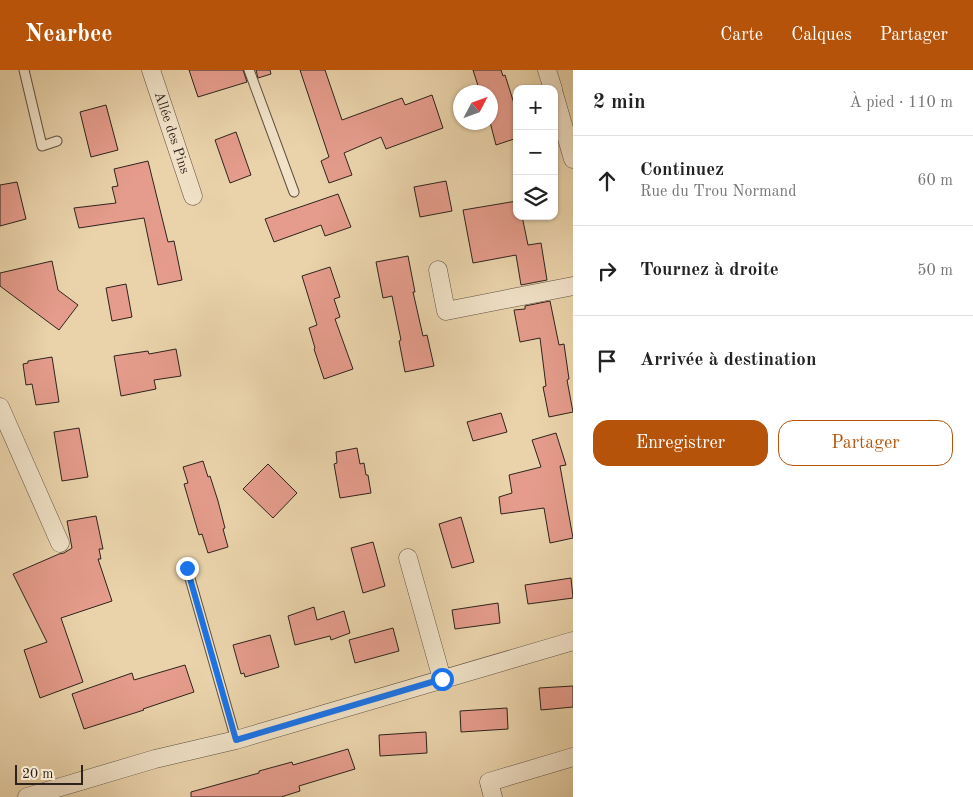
<!DOCTYPE html>
<html lang="fr">
<meta charset="utf-8">
<style>
:root{--surface:#fff;--page:#f2f2f2;--text:#222;--muted:#767676;--line:#e0e0e0;--accent:#b45309}
body{margin:0;font-family:"Old Standard TT",serif;background:var(--page);color:var(--text)}
.controls{position:absolute;right:15px;top:15px;display:grid;overflow:hidden;border-radius:10px;box-shadow:0 1px 4px #0004}
.controls button{width:45px;height:45px;display:grid;place-items:center;padding:0;border:0;border-bottom:1px solid var(--line);background:var(--surface);color:var(--text);font:25px sans-serif}
.compass{position:absolute;left:453px;top:15px;width:45px;height:45px;border-radius:50%;background:var(--surface);box-shadow:0 1px 4px #0004;rotate:49deg}
.scale{position:absolute;left:15px;bottom:12px;width:68px;box-sizing:border-box;padding-left:5px;border:2px solid #2d231c;border-top:0;font-size:14px;line-height:18px;white-space:nowrap;color:#2d231c;-webkit-text-stroke:4px #f1e2c8;paint-order:stroke}
.stop{position:absolute;width:15px;height:15px;margin:-11px;border:4px solid #1a73e8;border-radius:50%;background:#fff}
.stop.end{background:#1a73e8;border-color:#fff;box-shadow:0 1px 5px #0008}
.list{margin:0;padding:0;list-style:none}
h2{display:flex;justify-content:space-between;align-items:center;height:65px;margin:0;padding:0 20px;font-size:21px}
h2 small{font-size:16px;font-weight:400;color:var(--muted)}
.list li{display:grid;grid-template-columns:32px 1fr auto;gap:15px;align-items:center;box-sizing:border-box;height:90px;padding:0 20px;border-top:1px solid var(--line)}
.list b{display:block;font-size:19px;white-space:nowrap}
.list p{margin:0;font-size:16px;white-space:nowrap;color:var(--muted)}
.list em{font-size:16px;font-style:normal;color:var(--muted)}
.actions{display:flex;gap:10px;padding:15px 20px}
.actions a{flex:1;padding:11px 0;border:1px solid var(--accent);border-radius:15px;text-align:center;font-size:18px;color:var(--accent)}
.actions .main{background:var(--accent);color:#fff}
.icon{flex:none;width:28px;height:28px;fill:none;stroke:currentColor;stroke-width:2;stroke-linecap:round;stroke-linejoin:round}
.map{position:relative;flex:none;width:573px;height:727px;overflow:hidden}
header{display:flex;align-items:center;gap:30px;box-sizing:border-box;height:70px;padding:0 25px;background:var(--accent);color:#fff}
header strong{font-size:24px}
nav{display:flex;gap:28px;margin-inline-start:auto;font-size:18px}
main{display:flex}
aside{flex:1;background:var(--surface)}
.map>svg:first-child{display:block}
.building{fill:#e59c8c;stroke:#2d231c}
.lines{fill:none;stroke-linecap:round;stroke-linejoin:round}
.service-casing{stroke:#5c4f40;stroke-width:11}
.minor-casing{stroke:#5c4f40;stroke-width:19}
.service{stroke:#f1e2c8;stroke-width:9}
.minor{stroke:#f1e2c8;stroke-width:18}
.route{stroke:#1a73e8;stroke-width:6}
.labels{text-anchor:middle;dominant-baseline:central;stroke-width:4.5;stroke-linejoin:round;paint-order:stroke}
.street-label{font-size:14px;fill:#2d231c;stroke:#f1e2c8}
</style>
<header>
<strong>Nearbee</strong>
<nav><a>Carte</a><a>Calques</a><a>Partager</a></nav>
</header>
<main>
<div class="map">
<svg width="573" height="727" viewBox="0 0 573 727">
<rect width="100%" height="100%" fill="#ead3ab"/>
<filter id="stains"><feTurbulence type="fractalNoise" baseFrequency=".004" numOctaves="4"/><feColorMatrix values="0 0 0 0 .2 0 0 0 0 .09 0 0 0 0 .02 0 0 0 .5 -.17"/></filter>
<radialGradient id="worn" r=".72"><stop offset=".6" stop-color="#630" stop-opacity="0"/><stop offset="1" stop-color="#630" stop-opacity=".3"/></radialGradient>
<!-- building -->
<path class="building" d="M 189,0 L 243,0 L 247,12 L 198,27 Z
M 256,0 L 270,0 L 271,4 L 258,8 Z
M 300,0 L 325,0 L 342,50 L 402,28 L 405,35 L 432,25 L 443,58 L 386,79 L 381,67 L 344,83 L 352,105 L 329,113 L 321,91 L 329,87 Z
M 473,0 L 501,0 L 503,6 L 505,5 L 517,43 L 517,68 L 496,75 L 490,52 L 490,22 L 480,22 Z
M 106,35 L 118,80 L 91,87 L 80,42 Z
M 236,62 L 251,105 L 230,113 L 215,70 Z
M 148,91 L 168,172 L 174,171 L 182,210 L 158,215 L 144,148 L 79,158 L 74,138 L 116,133 L 112,117 L 118,116 L 114,99 Z
M 446,111 L 452,141 L 420,147 L 414,117 Z
M 17,112 L 26,149 L 0,156 L 0,115 Z
M 338,124 L 351,157 L 325,166 L 321,155 L 274,172 L 265,149 Z
M 517,131 L 517,146 L 522,146 L 528,175 L 541,173 L 547,210 L 521,215 L 516,185 L 473,193 L 463,140 Z
M 408,186 L 415,222 L 413,222 L 423,266 L 427,265 L 434,296 L 405,302 L 399,271 L 401,270 L 392,226 L 383,228 L 376,192 Z
M 52,191 L 58,220 L 78,235 L 59,260 L 0,216 L 0,203 Z
M 330,197 L 340,227 L 334,229 L 340,247 L 335,249 L 353,299 L 324,309 L 314,279 L 315,278 L 309,258 L 317,255 L 302,206 Z
M 126,214 L 132,247 L 112,251 L 106,218 Z
M 550,231 L 559,275 L 564,274 L 569,309 L 567,310 L 573,342 L 549,347 L 543,317 L 546,316 L 540,268 L 520,272 L 514,240 L 525,239 L 525,236 Z
M 176,279 L 181,306 L 154,310 L 156,319 L 121,326 L 114,286 L 148,281 L 149,284 Z
M 52,287 L 59,332 L 36,335 L 32,314 L 26,315 L 23,294 L 28,293 L 28,291 Z
M 501,343 L 507,362 L 473,371 L 467,352 Z
M 79,358 L 88,407 L 62,411 L 54,362 Z
M 556,363 L 566,395 L 560,396 L 573,468 L 550,473 L 544,438 L 501,444 L 499,427 L 512,423 L 509,405 L 541,397 L 532,370 Z
M 357,378 L 360,394 L 364,393 L 366,405 L 368,405 L 371,423 L 340,428 L 334,394 L 337,393 L 336,382 Z
M 203,391 L 208,407 L 210,406 L 218,431 L 225,458 L 223,459 L 228,477 L 208,483 L 202,464 L 199,465 L 191,438 L 184,414 L 188,413 L 183,397 Z
M 268,394 L 297,423 L 273,448 L 243,419 Z
M 96,446 L 103,479 L 99,479 L 101,489 L 98,489 L 112,531 L 61,548 L 83,612 L 40,628 L 24,580 L 47,572 L 13,504 L 59,484 L 64,483 L 72,478 L 67,451 Z
M 461,447 L 474,492 L 452,498 L 439,454 Z
M 373,472 L 385,516 L 363,523 L 351,478 Z
M 571,508 L 573,528 L 528,534 L 525,515 Z
M 498,533 L 500,553 L 455,559 L 452,540 Z
M 314,537 L 317,550 L 344,541 L 350,563 L 331,570 L 330,566 L 295,575 L 288,546 Z
M 393,558 L 399,581 L 355,593 L 349,570 Z
M 270,565 L 279,597 L 245,607 L 244,603 L 241,604 L 233,575 Z
M 185,595 L 194,622 L 143,639 L 144,640 L 84,659 L 72,624 L 132,603 L 134,610 Z
M 573,616 L 573,637 L 541,640 L 539,618 Z
M 507,638 L 508,659 L 461,662 L 460,641 Z
M 426,662 L 427,683 L 380,686 L 379,665 Z
M 348,679 L 355,699 L 299,716 L 300,721 L 281,727 L 191,727 L 191,722 L 259,703 L 259,701 L 292,692 L 293,695 Z"/>
<g class="lines">
<defs>
<path id="service" d="M 24,0 L 42,76 L 57,71
M 249,0 L 294,122
M 187,498 L 236,670"/>
<g id="minor">
<path id="s1" d="M 151,0 L 193,126"/>
<path d="M 547,0 L 553,19"/>
<path d="M 554,24 L 573,89"/>
<path d="M 438,200 L 446,241 L 573,216"/>
<path d="M 0,337 L 60,473"/>
<path d="M 408,488 L 442,609"/>
<path d="M 27,727 L 155,689 L 236,670 L 573,571"/>
<path d="M 493,727 L 489,712 L 573,687"/>
</g>
</defs>
<!-- service casing -->
<use href="#service" class="service-casing"/>
<!-- minor casing -->
<use href="#minor" class="minor-casing"/>
<!-- service -->
<use href="#service" class="service"/>
<!-- minor -->
<use href="#minor" class="minor"/>
</g>
<g class="lines">
<!-- route -->
<path class="route" d="M 187,498 L 236,670 L 442,609"/>
</g>
<g class="labels">
<!-- street labels -->
<g class="street-label">
<text stroke="none"><textPath href="#s1" startOffset="66">Allée des Pins</textPath></text>
</g>
</g>
<rect width="100%" height="100%" filter="url(#stains)"/>
<rect width="100%" height="100%" fill="url(#worn)"/>
</svg>
<div class="controls">
<button>+</button>
<button>−</button>
<button><svg class="icon" aria-label="layers" viewBox="0 0 24 24"><path d="M12 4l9 5-9 5-9-5zM3 14l9 5 9-5"/></svg></button>
</div>
<svg class="compass" viewBox="-18 -18 36 36"><path d="M0-13l5 13h-10z" fill="#e53935"/><path d="M0 13l5-13h-10z" fill="#767676"/></svg>
<div class="scale">20 m</div>
<div class="stop" style="left:442px;top:609px"></div>
<div class="stop end" style="left:187px;top:498px"></div>
</div>
<aside>
<h2>2 min<small>À pied · 110 m</small></h2>
<ul class="list">
<li><svg class="icon" aria-label="ahead" viewBox="0 0 24 24"><path d="M12 20V5M6 11l6-6 6 6"/></svg><div><b>Continuez</b><p>Rue du Trou Normand</p></div><em>60 m</em></li>
<li><svg class="icon" aria-label="right" viewBox="0 0 24 24"><path d="M7 20v-9h11M14 6l5 5-5 5"/></svg><div><b>Tournez à droite</b></div><em>50 m</em></li>
<li><svg class="icon" aria-label="arrive" viewBox="0 0 24 24"><path d="M6 21V4h12l-3 4 3 4H6"/></svg><div><b>Arrivée à destination</b></div></li>
</ul>
<div class="actions"><a class="main">Enregistrer</a><a>Partager</a></div>
</aside>
</main>
